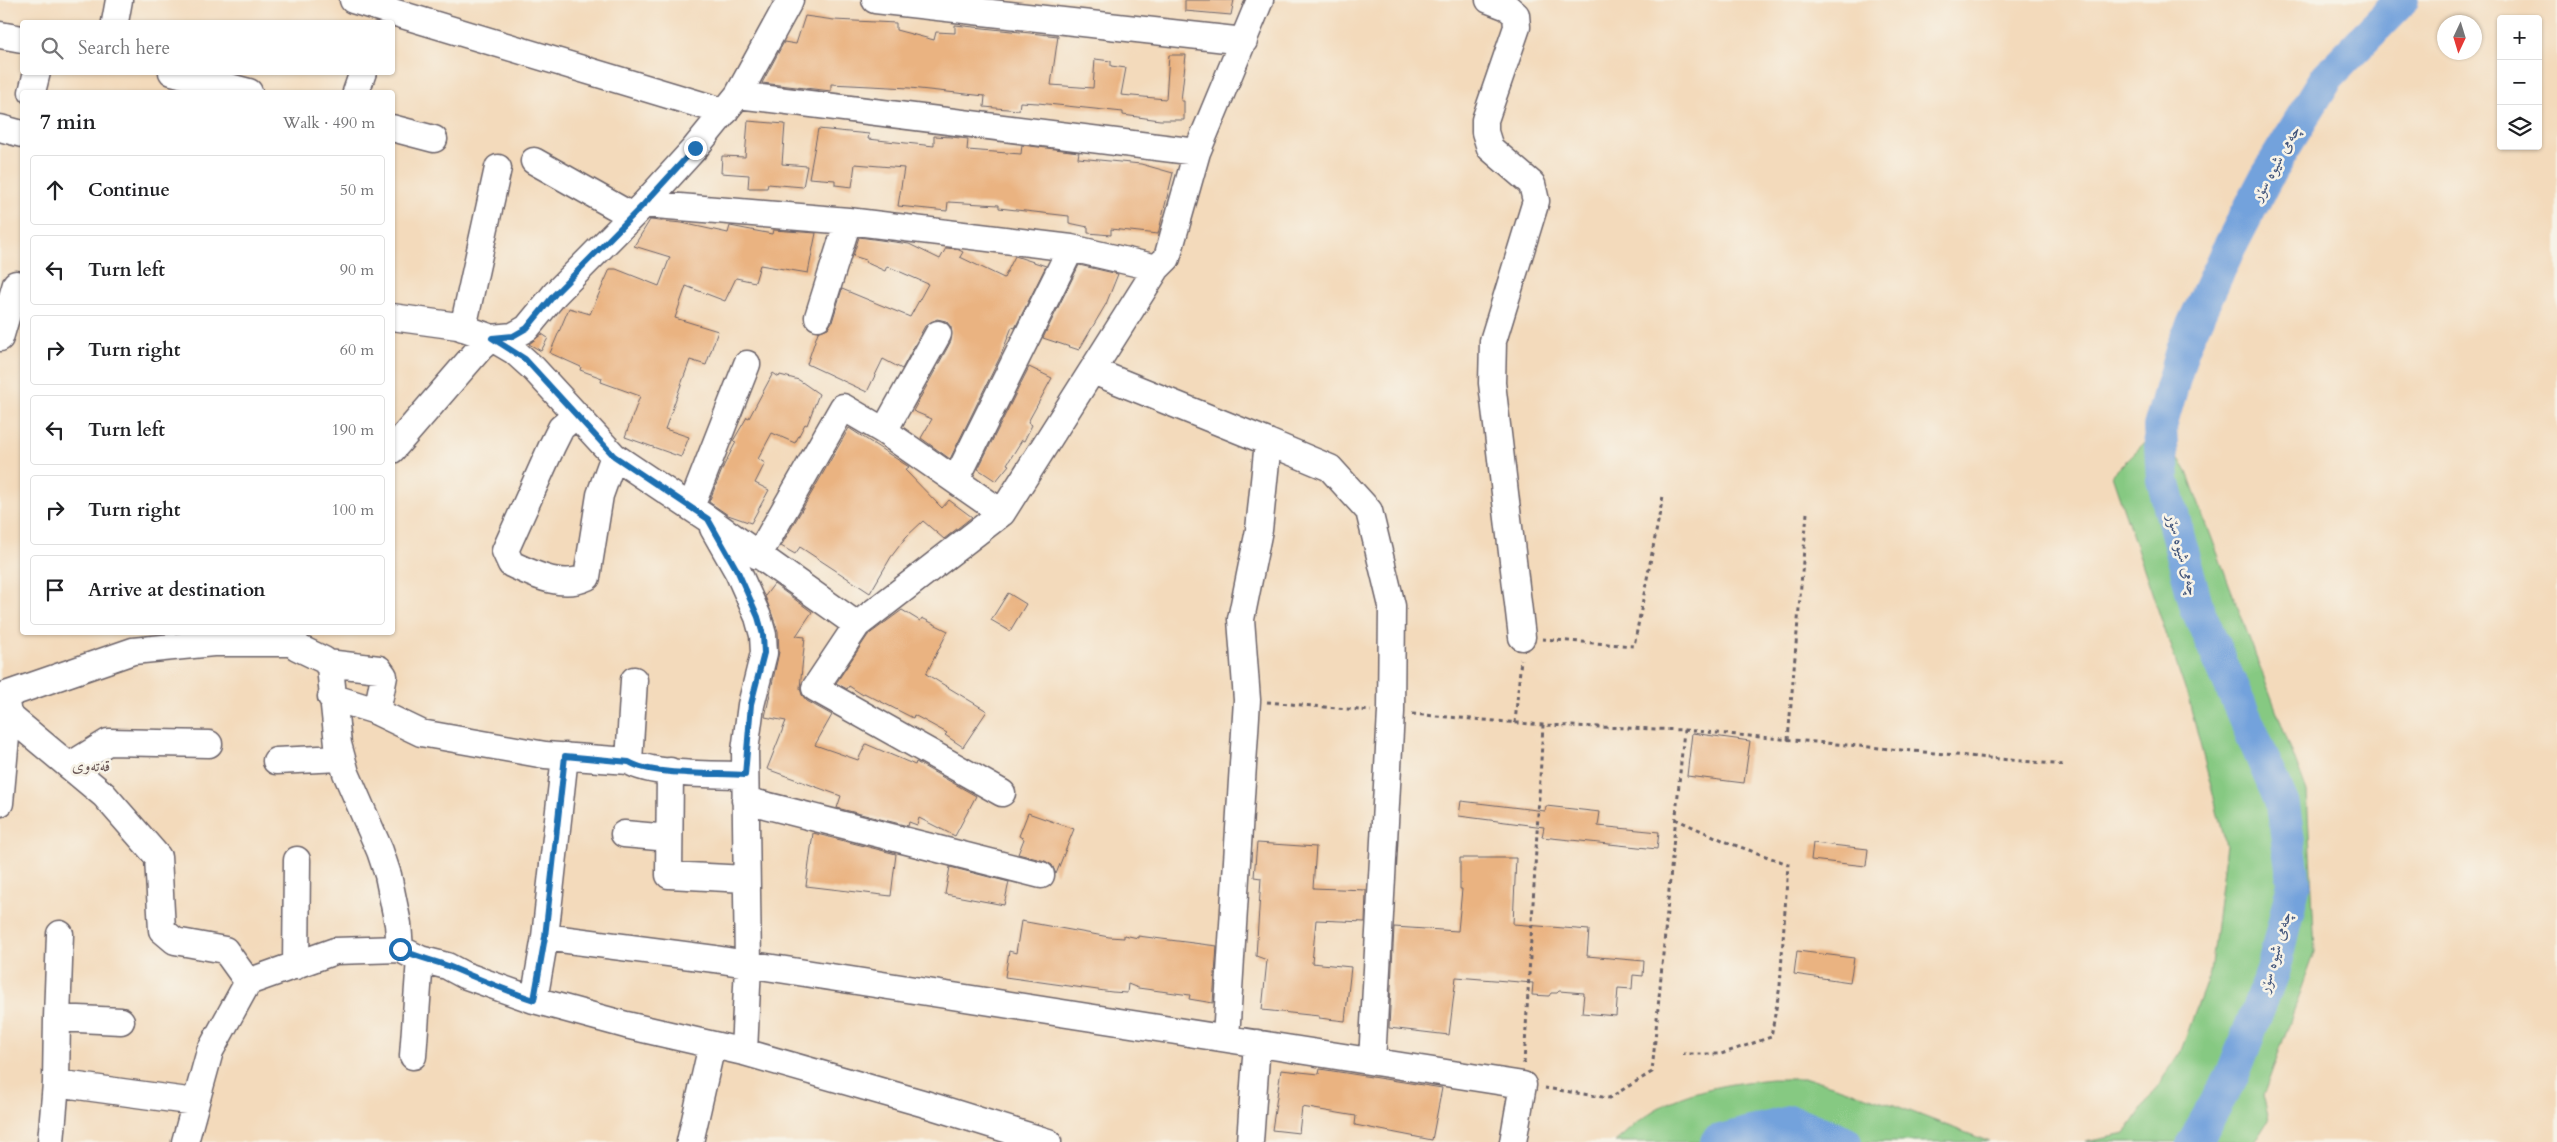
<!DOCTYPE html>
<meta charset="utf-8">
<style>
:root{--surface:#fff;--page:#f2f2f2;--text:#202124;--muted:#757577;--line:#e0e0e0}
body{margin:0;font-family:Cardo,Amiri,serif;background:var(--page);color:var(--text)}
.controls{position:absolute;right:15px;top:15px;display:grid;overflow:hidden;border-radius:5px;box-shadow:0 1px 4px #0004}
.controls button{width:45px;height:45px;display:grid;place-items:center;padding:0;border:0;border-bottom:1px solid var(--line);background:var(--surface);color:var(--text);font:25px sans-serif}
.compass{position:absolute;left:2437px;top:15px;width:45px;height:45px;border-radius:50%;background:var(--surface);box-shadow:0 1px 4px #0004;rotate:184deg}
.stop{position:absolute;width:15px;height:15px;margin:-11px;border:4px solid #1f6fb2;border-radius:50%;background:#fff}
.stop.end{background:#1f6fb2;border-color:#fff;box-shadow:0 1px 5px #0008}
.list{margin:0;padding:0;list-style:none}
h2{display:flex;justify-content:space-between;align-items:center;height:65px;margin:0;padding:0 20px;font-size:21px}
h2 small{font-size:16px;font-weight:400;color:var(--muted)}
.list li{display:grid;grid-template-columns:32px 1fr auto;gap:15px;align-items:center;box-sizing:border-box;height:70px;margin:0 10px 10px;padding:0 10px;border:1px solid var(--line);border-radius:5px}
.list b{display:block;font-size:19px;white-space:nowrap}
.list em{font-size:16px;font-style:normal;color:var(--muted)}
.icon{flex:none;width:28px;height:28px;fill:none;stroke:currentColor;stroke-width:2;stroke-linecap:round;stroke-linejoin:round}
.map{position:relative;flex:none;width:2557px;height:1142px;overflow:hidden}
.search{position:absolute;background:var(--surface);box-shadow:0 1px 4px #0004;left:20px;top:20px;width:375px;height:55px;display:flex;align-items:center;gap:12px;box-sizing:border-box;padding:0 18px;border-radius:5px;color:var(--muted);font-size:19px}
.panel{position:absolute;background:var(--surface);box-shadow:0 1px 4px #0004;left:20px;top:90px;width:375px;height:545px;border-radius:5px}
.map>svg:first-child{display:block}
.green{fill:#86c982;stroke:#54765e}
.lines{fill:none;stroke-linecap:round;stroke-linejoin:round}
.river{stroke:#73a2dc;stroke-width:34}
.building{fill:#eab381}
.minor-casing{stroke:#6b6268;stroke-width:29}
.path{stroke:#6b6268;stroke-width:3;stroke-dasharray:4 4;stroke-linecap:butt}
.minor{stroke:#fff;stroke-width:26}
.route{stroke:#1f6fb2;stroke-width:6}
.labels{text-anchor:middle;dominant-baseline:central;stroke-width:5;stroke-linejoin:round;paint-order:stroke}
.water-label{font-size:16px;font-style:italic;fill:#42557b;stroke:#f7f3e8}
.neighbourhood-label{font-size:16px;fill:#685554;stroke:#f7f3e8}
</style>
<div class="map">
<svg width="2557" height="1142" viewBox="0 0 2557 1142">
<rect width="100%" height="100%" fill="#f7f3e8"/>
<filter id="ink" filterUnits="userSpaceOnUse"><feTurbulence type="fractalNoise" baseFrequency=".02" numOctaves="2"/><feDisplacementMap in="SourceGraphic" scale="10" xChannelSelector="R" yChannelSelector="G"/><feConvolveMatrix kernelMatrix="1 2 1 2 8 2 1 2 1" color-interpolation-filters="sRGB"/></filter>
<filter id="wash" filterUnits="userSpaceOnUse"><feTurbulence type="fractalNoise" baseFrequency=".0096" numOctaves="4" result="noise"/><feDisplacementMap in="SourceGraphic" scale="20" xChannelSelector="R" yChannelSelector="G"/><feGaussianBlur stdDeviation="1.12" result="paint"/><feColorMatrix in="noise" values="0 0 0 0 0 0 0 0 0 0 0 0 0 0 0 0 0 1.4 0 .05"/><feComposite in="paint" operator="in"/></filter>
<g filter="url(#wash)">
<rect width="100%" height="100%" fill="#f3dabb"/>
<!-- green -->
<path class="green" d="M 2160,427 L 2187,472 L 2307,792 L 2315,952 L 2263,1096 L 2269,1120 L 2255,1142 L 2085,1142 L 2125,1134 L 2180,1053 L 2210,972 L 2226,845 L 2189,701 L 2112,475 Z
M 1772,1079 L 1813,1079 L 1894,1105 L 1990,1142 L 1615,1142 C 1627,1132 1640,1119 1653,1111 C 1689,1089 1732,1083 1772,1079 Z"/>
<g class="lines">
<!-- river -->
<path class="river" d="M 1717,1142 L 1793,1122 L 1845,1142
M 2194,1142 L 2233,1074 L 2273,970 L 2294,883 L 2283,805 L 2197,608 L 2163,480 L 2160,427 L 2183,347 L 2226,254 L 2269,172 L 2327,77 L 2402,0"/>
</g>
<g id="blocks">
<!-- building -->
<path class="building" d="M 1185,0 L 1234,0 L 1231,15 L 1185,11 Z
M 805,16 L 834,20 L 896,23 L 896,30 L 934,40 L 936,32 L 955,33 L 955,25 L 1058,36 L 1051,85 L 1093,88 L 1095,59 L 1111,61 L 1111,66 L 1126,68 L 1121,95 L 1166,99 L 1169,55 L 1186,55 L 1181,101 L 1184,101 L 1184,120 L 1160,120 L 1123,115 L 1123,112 L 1038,103 L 1020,102 L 1019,110 L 984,107 L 985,96 L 910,88 L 831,84 L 831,91 L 762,83 L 784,42 L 796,44 Z
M 748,121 L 785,124 L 782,164 L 807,166 L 803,187 L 768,184 L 767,188 L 748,188 L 749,175 L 721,173 L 722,156 L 745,157 Z
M 818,129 L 869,134 L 868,139 L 934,146 L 934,136 L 952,137 L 968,139 L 967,150 L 1021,154 L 1022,145 L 1079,152 L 1078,158 L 1141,164 L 1173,173 L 1158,234 L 1111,229 L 1111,235 L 1088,233 L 1088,227 L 1069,223 L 1069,216 L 999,208 L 999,205 L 948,202 L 947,211 L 898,206 L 904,168 L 855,164 L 852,187 L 835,185 L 835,180 L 809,178 Z
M 650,220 L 682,223 L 728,233 L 730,226 L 772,234 L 773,230 L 816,233 L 808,273 L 760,265 L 755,282 L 736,278 L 725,301 L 686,286 L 675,318 L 718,331 L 706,365 L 690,360 L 665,429 L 689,437 L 681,457 L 625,437 L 640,396 L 601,382 L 602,378 L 580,370 L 581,367 L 550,353 L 569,308 L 590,314 L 610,269 L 616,269 L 659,286 L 670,257 L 634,246 Z
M 859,237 L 909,244 L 940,259 L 946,248 L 957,249 L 963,252 L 960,257 L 1004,278 L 1015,256 L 1046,266 L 1015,328 L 1012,327 L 1001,355 L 950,459 L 921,438 L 932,419 L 913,411 L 951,341 L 951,327 L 946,321 L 937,319 L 925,326 L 902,369 L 883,359 L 867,392 L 807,364 L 818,332 L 828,328 L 832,322 L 842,289 L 910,317 L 928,284 L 887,266 L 885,271 L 865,262 L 866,260 L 853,256 Z
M 1079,265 L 1118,274 L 1106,304 L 1079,350 L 1043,338 Z
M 542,334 L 548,338 L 541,351 L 529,344 Z
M 1029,367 L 1052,378 L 1028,422 L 1032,425 L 1024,441 L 1022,440 L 1007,464 L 1009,465 L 996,481 L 978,469 Z
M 773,373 L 779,377 L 780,375 L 799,380 L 819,394 L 807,425 L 805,424 L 795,443 L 772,433 L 758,459 L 765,463 L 755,483 L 769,490 L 751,523 L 728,515 L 709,502 L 724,465 L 736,442 L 733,441 L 747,417 L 749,418 Z
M 849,428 L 909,467 L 905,470 L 942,508 L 949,500 L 972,517 L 944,539 L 923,521 L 906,537 L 891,557 L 870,593 L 800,547 L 795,554 L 781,546 Z
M 774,584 L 812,612 L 796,636 L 805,637 L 800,688 L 802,695 L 807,701 L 832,715 L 815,745 L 858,760 L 866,744 L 915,765 L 916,762 L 976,796 L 955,836 L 919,818 L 917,825 L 909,822 L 908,826 L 837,808 L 841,796 L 767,769 L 786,721 L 765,717 L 779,652 L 778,631 L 765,596 Z
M 1008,593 L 1026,604 L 1010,631 L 991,620 Z
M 902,610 L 920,621 L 922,618 L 948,631 L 926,674 L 987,711 L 963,747 L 945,735 L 947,733 L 914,715 L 913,718 L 864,693 L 863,695 L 849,686 L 847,689 L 836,683 L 868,635 Z
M 1692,733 L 1750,741 L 1744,783 L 1687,776 Z
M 1461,801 L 1545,811 L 1546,806 L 1600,812 L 1598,826 L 1659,832 L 1657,849 L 1542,837 L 1544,827 L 1459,816 Z
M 1028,813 L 1074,829 L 1056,874 L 1052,865 L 1045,861 L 1018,854 L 1024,839 L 1019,836 Z
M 813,833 L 896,854 L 891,896 L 806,886 Z
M 1257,843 L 1316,847 L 1313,888 L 1366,890 L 1365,922 L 1316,920 L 1312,963 L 1351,967 L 1345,1021 L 1319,1018 L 1319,1016 L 1262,1010 L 1267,960 L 1256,956 L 1261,878 L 1254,877 Z
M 1813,843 L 1868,849 L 1866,866 L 1811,860 Z
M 1460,858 L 1516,858 L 1513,924 L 1589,930 L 1587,956 L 1644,961 L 1643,976 L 1633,975 L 1632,989 L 1618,988 L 1616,1016 L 1582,1013 L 1584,993 L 1559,991 L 1557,993 L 1551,993 L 1549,996 L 1532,995 L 1533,983 L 1456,977 L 1449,1035 L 1389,1028 L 1394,927 L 1458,931 L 1462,889 L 1460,889 Z
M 950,867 L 1009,882 L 1004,905 L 945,894 Z
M 1021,921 L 1109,937 L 1124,938 L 1124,935 L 1138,938 L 1138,936 L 1217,946 L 1213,1003 L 1189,999 L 1190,995 L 1138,988 L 1128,984 L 1127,993 L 1112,992 L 1005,977 L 1009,951 L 1016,953 Z
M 1797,951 L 1854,958 L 1850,982 L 1794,974 Z
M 1320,1069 L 1442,1088 L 1432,1140 L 1355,1125 L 1356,1116 L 1302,1107 L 1299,1133 L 1272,1130 L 1281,1070 L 1319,1074 Z"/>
</g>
</g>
<g filter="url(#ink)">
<use href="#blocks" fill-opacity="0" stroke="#6b6268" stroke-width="1"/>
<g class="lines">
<defs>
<path id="minor" d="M 353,0 L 725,112
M 875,0 L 1244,41
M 1489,0 L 1507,7 L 1516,15 L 1517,27 L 1485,120 L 1485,132 L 1490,148 L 1532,184 L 1536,201 L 1493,341 L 1492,383 L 1522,637
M 115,22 L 119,0
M 0,35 L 22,39
M 172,72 L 249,92
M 32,92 L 37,72
M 356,92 L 363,72
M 738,95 L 1197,152
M 0,128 L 22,134
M 392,128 L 434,139
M 534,161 L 632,216
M 644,204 L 848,221 L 1071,248 L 1157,268
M 392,317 L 458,326 L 492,338 L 514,351 L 534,369 L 614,456 L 708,519 L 857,625
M 818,317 L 848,221
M 463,328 L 498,168
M 0,338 L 16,284
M 1093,371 L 1268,442 L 1259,530 L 1241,619 L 1247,700 L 1226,1038
M 575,416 L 561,428 L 552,446 L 505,551 L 511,564 C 535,575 562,589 587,577 L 600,495 L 614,456
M 884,431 L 938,334
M 1268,442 L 1330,468 L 1369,511 L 1392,606 L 1391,712 L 1372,1061
M 392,450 L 481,347 L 492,338 L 513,336 L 527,328 L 555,294 L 644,204 L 695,148 L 738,95 L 790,0
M 956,480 L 1071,248
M 691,507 L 747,364
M 713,528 L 738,572 L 758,617 L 763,635 L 764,653 L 751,705 L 745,751 L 748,965 L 744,1052
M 758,556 L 843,407 L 884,431 L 1002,513
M 292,632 L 297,647 L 324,660 L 330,667 L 338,744 L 346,773 L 380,851 L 388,875 L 398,924 L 400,949
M 327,663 L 379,669 L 384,676 L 377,712
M 0,697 L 133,651 L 213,643 L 294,643
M 331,697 L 373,710 L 421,733 L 545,755 L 629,761 C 652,776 716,774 745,775
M 8,715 L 104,795 L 158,857 L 162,930 L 175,941 L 225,950 L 248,982
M 276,761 L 341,758
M 629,761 L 634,680
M 69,766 L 108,742 L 209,744
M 670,771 L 669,875 L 746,879
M 1002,793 L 815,688 L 857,625 L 1002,513 L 1157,268 L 1167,258 L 1197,152 L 1260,0
M 745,800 L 1041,875
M 0,803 L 8,715 L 6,702
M 624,834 L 669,838
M 545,937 L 715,959 L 1523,1085 L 1513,1142
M 296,966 L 297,860
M 534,1000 L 545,937 L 565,756
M 57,1018 L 60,934
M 413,1056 L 420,959
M 56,1083 L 195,1102
M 51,1142 L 56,1083 L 57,1018 L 121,1021
M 185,1142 L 210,1051 L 248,982 L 335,951 L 400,949 L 420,959 L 447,966 L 464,975 L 534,1000 L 626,1025 L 744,1052 L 922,1103 L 1048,1142
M 690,1142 L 712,1045
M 1250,1142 L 1257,1043"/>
</defs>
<!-- minor casing -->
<use href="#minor" class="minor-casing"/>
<!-- path -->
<path class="path" d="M 1542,639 L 1634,646 L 1663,496
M 1267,702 L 1371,711
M 1412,714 L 1543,725 L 1684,730 L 1652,1072 L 1609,1098 L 1545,1088
M 1515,723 L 1521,659
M 1684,730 L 2065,765
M 1788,740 L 1807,513
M 1675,819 L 1729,843 L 1788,864 L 1780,986 L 1771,1037 L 1721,1054 L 1683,1054
M 1524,1064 L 1543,725"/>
<!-- minor -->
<use href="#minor" class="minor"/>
</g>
</g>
<g class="lines" filter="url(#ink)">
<!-- route -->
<path class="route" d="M 400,949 C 416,957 432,960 448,966 C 476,978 505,990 534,1000 L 545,937 L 565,756 L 629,762 C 652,776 716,773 745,775 L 751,704 L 764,653 L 763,635 L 758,617 L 738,572 L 708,519 L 614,456 L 525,359 L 492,338 L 513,336 L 527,328 L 555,294 L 644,204 L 695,148"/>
</g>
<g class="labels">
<!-- water labels -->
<g class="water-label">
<text transform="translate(2276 163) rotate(-61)">چەمی شیوە سۆر</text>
<text transform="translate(2183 555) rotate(75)">چەمی شیوە سۆر</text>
<text transform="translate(2275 952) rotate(-74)">چەمی شیوە سۆر</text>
</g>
<!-- neighbourhood labels -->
<g class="neighbourhood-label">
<text x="91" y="766">قەتەوی</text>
</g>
</g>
</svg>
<div class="controls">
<button>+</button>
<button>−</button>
<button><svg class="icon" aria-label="layers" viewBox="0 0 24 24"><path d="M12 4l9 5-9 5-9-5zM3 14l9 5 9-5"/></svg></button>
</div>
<svg class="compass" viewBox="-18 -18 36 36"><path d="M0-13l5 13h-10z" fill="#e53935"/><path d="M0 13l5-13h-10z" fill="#757577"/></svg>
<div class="stop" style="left:400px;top:949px"></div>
<div class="stop end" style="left:695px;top:148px"></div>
<div class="search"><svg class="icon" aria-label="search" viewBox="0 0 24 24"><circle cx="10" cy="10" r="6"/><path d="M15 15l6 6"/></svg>Search here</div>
<section class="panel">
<h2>7 min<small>Walk · 490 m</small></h2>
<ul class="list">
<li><svg class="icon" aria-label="ahead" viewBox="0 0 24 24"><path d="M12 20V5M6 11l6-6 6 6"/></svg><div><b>Continue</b></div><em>50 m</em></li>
<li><svg class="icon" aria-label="left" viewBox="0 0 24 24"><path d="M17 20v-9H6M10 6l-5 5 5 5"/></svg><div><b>Turn left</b></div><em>90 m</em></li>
<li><svg class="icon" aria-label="right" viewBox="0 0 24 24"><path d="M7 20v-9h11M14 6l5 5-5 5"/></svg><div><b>Turn right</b></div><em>60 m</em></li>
<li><svg class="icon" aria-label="left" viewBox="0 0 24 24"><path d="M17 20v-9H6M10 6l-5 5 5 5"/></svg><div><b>Turn left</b></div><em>190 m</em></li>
<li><svg class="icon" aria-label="right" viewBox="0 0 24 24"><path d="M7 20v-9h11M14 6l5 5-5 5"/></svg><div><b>Turn right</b></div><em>100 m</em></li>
<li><svg class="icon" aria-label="arrive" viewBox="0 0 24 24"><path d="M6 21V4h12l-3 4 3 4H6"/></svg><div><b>Arrive at destination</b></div></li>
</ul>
</section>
</div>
